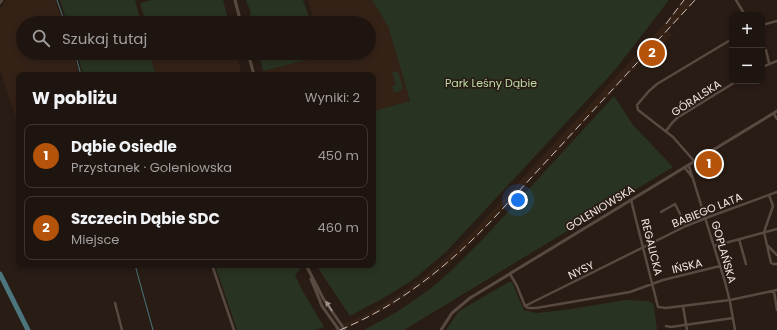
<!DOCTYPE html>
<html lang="pl">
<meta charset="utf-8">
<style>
:root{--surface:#1f1510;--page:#2c221e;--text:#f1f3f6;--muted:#a19f9f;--line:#3c3430;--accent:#b45309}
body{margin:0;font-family:Poppins,sans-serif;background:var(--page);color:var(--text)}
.controls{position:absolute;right:12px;top:12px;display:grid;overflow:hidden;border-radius:8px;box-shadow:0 2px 6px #0003}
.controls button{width:36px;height:36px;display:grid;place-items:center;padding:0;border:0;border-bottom:1px solid var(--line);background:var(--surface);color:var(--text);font:20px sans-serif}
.you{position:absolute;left:518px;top:200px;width:14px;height:14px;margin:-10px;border:3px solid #fff;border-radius:50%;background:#1a73e8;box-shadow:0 0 0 6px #1a73e833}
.badge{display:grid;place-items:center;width:26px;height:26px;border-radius:50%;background:var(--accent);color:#fff;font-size:13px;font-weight:700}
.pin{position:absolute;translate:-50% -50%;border:2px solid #fff;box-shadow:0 1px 4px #0006}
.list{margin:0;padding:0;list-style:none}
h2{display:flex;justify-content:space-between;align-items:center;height:52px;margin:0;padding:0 16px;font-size:17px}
h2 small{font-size:13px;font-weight:400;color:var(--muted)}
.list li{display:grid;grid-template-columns:26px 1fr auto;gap:12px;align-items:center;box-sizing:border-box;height:64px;margin:0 8px 8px;padding:0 8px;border:1px solid var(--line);border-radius:8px}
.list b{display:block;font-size:15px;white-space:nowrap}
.list p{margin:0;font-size:13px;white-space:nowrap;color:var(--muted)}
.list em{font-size:13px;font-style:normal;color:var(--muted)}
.icon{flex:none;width:22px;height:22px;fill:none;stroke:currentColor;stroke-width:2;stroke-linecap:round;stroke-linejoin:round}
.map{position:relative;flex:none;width:777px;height:330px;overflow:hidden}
.search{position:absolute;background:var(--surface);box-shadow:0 2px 6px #0003;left:16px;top:16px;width:360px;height:44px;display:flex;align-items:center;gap:10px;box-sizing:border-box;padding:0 14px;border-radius:22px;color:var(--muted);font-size:15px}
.panel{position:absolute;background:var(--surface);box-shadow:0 2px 6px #0003;left:16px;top:72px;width:360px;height:196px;border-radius:8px}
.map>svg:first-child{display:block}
.built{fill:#352217}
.green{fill:#293322}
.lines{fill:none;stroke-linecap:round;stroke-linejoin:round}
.stream{stroke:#4b767d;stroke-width:1}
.river{stroke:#4b767d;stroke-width:5}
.minor{stroke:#594a41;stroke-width:2.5}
.tertiary{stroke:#594a41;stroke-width:3}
.rail{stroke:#c9beb9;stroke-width:1;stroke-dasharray:8 4;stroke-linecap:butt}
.oneway{fill:#9d9089}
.labels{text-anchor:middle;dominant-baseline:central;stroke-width:3.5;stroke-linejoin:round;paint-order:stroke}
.park-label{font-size:11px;fill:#bfdda8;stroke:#291c15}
.street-label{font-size:11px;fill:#f0e6e1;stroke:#291c15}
</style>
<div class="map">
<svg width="777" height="330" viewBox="0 0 777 330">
<rect width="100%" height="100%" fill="#291c15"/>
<!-- built -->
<path class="built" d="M 6,0 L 55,0 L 63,23 L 23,23 L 23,53 L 73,53 L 80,75 L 19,75 L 19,126 L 0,70 L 0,9 Z
M 308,0 L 372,0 L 388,26 L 410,101 L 373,111 L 373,75 L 264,75 L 263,71 L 322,56 L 323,58 L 327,57 L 326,53 L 369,53 L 369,23 L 315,23 Z
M 683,0 L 697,0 L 668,31 L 672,35 L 651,56 L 648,54 L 495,219 L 463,252 L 428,281 L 391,306 L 343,330 L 331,330 L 368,313 L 397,296 L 424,277 L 449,255 L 474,231 L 660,29 Z
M 150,53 L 236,53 L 242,75 L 156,75 Z"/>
<!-- green -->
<path class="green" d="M 60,0 L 135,0 L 141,23 L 67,23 Z
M 152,0 L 223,0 L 229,23 L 146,23 L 140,3 Z
M 246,0 L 303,0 L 311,23 L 252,23 L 250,14 L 251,13 Z
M 372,0 L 669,0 L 615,70 L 446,252 L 414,279 L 387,296 L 350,316 L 316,265 L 373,265 L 373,111 L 410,101 L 388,26 Z
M 77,53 L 150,53 L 156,75 L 83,75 Z
M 259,53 L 321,53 L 322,56 L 263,71 Z
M 398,71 L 403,88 L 400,91 L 389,94 L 394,92 L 392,86 L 396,84 L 392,73 Z
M 614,96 L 633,125 L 673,167 L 404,330 L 364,330 L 397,312 L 430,289 L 452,270 L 482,240 Z
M 215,265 L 299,265 L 300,269 L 295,275 L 301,288 L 324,327 L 315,330 L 237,330 Z
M 509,282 L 512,282 L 524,310 L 536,313 L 565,310 L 625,300 L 648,301 L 652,303 L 654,306 L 657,330 L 446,330 L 459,311 Z"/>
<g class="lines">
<!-- stream -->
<path class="stream" d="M 57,0 L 65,23
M 75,53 L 81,75
M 135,265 L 153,330"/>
<!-- river -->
<path class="river" d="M 0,274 L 28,330"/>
<!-- minor -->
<path class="minor" d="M 736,0 L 745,15
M 0,3 L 2,0
M 762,25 L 777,21
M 766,50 L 769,63
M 762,67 L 777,61
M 774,114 L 777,119
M 666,131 L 672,123 L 677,118 L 737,81
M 695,162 L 673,137 L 638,110 L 637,105 L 649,91 L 657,84 L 732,39
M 689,166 L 725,282 L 730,302 L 735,330
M 685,168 L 692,177
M 769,195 L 773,206 L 764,232 L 771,263 L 773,264 L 777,264
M 631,200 L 658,307 L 666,308 L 730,300 L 777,290
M 661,212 L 675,204 L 686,226
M 739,239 L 746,264
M 714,246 L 777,229
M 768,246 L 777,255
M 212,265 L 234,330
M 510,274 L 517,286 L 525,306 L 528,308 L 536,308 L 630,292 L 663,280 L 720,266
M 774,291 L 777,310
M 115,303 L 122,330
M 525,306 L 686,226 L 706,218 L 777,192
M 683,306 L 687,330
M 666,326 L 671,327 L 733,318"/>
<!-- tertiary -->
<path class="tertiary" d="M 235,0 L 241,23
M 248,53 L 254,75
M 306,265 L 324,300 L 345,330
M 311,279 L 322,306 L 339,330
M 441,330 L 452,313 L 470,298 L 777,111"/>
<!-- rail -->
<path class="rail" d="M 666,24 L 684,0
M 340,330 C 400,305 449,265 494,218 L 695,0"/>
</g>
<!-- one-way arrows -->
<defs><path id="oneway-solid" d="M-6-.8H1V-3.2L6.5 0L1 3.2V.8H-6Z"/></defs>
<use class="oneway" href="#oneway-solid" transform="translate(329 306) rotate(-123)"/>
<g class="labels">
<!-- park labels -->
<g class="park-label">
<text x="491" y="83">Park Leśny Dąbie</text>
</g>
<!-- street labels -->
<g class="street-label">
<text transform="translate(696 98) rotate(-33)">GÓRALSKA</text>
<text transform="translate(600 208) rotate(-31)">GOLENIOWSKA</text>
<text transform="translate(707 210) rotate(-22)">BABIEGO LATA</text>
<text transform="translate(652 247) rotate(76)">REGALICKA</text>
<text transform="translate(724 252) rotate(74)">GOPLAŃSKA</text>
<text transform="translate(687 266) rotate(-14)">IŃSKA</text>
<text transform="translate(581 270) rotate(-26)">NYSY</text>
</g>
</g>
</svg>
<div class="controls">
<button>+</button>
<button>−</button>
</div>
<div class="you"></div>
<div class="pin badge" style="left:709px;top:164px">1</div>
<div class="pin badge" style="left:652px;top:53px">2</div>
<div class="search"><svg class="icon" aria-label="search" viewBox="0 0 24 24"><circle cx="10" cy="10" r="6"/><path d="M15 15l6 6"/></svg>Szukaj tutaj</div>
<section class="panel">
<h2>W pobliżu<small>Wyniki: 2</small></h2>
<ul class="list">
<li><span class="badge">1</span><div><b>Dąbie Osiedle</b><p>Przystanek · Goleniowska</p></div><em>450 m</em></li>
<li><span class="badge">2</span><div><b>Szczecin Dąbie SDC</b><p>Miejsce</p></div><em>460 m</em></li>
</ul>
</section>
</div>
